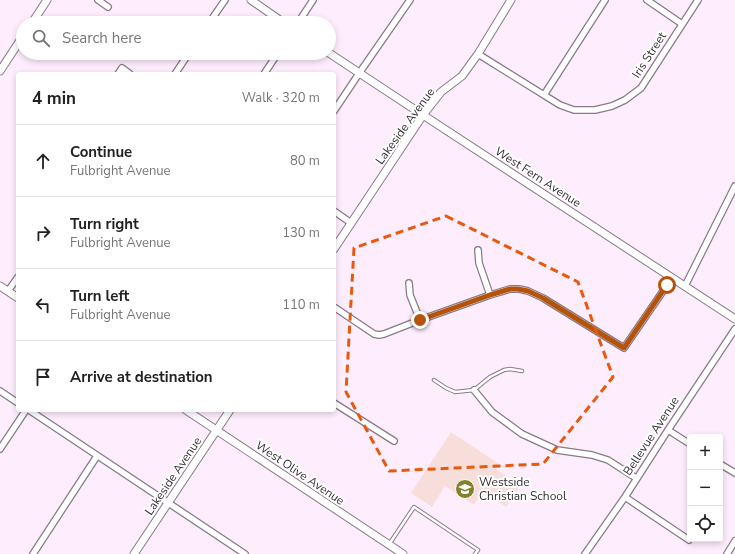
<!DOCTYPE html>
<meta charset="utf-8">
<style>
:root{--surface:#fff;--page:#f6f6f6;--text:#222;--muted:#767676;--line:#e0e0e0}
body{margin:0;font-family:"Nunito Sans",sans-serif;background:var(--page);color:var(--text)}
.controls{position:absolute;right:12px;bottom:12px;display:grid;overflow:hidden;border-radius:4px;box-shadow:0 2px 6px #0003}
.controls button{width:36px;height:36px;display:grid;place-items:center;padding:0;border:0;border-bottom:1px solid var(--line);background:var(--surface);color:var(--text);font:20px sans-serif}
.stop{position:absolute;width:12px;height:12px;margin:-9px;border:3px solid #b45309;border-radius:50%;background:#fff}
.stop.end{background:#b45309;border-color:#fff;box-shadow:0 1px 4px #0008}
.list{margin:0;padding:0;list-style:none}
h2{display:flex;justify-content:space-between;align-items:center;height:52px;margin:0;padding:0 16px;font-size:17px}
h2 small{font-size:13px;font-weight:400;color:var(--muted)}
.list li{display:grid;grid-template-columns:26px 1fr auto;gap:12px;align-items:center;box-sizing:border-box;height:72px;padding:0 16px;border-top:1px solid var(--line)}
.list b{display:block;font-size:15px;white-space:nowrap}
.list p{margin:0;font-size:13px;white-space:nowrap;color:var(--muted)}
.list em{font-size:13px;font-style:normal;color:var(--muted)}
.icon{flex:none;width:22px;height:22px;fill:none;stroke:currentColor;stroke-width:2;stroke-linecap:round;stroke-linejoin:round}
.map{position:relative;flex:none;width:735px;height:554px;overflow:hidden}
.search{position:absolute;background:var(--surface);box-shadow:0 2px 6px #0003;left:16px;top:16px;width:320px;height:44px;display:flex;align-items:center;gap:10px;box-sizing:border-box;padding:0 14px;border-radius:22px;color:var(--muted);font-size:15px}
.panel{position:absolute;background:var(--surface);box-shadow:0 2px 6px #0003;left:16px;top:72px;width:320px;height:340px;border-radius:4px}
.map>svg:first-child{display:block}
.green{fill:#f8dedb}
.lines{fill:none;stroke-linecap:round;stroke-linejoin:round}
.service-casing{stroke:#887a87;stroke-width:4.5}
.minor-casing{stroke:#887a87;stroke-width:8}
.tertiary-casing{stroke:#887a87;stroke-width:9}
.service{stroke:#fff;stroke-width:2.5}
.minor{stroke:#fff;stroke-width:5.5}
.tertiary{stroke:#fff;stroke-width:7}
.route{stroke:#b45309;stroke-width:5}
.marked{fill:none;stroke:#e8590c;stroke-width:3;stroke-dasharray:8 5;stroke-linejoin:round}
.labels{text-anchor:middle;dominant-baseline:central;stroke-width:4;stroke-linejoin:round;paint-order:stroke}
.street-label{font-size:12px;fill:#363035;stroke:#fff}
.poi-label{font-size:12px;fill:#363035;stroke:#fff;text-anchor:start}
</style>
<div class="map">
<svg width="735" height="554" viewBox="0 0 735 554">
<rect width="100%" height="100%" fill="#feeefd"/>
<!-- green -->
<path class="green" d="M 451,432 L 499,464 L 496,469 L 520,486 L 506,507 L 483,491 L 474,505 L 445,486 L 432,507 L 411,493 Z"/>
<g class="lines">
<defs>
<path id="service" d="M 434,380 L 446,388 L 455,392 L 474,390 L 490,377 L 504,370 L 510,369 L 522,371
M 390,543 L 414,507 L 478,550 L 475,554"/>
<path id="minor" d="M 98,0 L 108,7
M 647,0 L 682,24
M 209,23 L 225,0
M 298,23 L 313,0
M 478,54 L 560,105 L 574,110 L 595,110 L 612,106 L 625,100 L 641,88 L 698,0
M 118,74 L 122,68 L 130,74
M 175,74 L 189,53
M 264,74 L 278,53
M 544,95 L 605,0
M 334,111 L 360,72 L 410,0
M 334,211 L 351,223
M 478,250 L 479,263 L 490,295
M 409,283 L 410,295 L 420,320
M 685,286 L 735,186
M 8,291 L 18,277
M 334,307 L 374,334 L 379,335 L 384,334 L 420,320 L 490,295 L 510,289 L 519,289 L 528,291 L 543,298 L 624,348 L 672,278
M 474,390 L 492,412 L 522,434 L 557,450 L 592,455 L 608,460 L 625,471 L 636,478
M 0,391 L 18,403
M 334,403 L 394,441
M 29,410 L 245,554
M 668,430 L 690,444
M 0,449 L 26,410
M 720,464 L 735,473
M 625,497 L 689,540
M 33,554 L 97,456
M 585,554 L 625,497 L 668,430 L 735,329
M 727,554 L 735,541"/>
<path id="tertiary" d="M 251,0 L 284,23
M 32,23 L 47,0
M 329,53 L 423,115 L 735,319
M 0,71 L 23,36
M 334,249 L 423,115 L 441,92 L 462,76 L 478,54 L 511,0
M 0,286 L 18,298
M 186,410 L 403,554
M 134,554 L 230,410"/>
</defs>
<!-- service casing -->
<use href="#service" class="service-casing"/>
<!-- minor casing -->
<use href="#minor" class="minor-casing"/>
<!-- tertiary casing -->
<use href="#tertiary" class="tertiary-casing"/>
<!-- service -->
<use href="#service" class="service"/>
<!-- minor -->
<use href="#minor" class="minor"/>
<!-- tertiary -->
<use href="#tertiary" class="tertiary"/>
</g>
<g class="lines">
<!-- route -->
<path class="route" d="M 420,320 L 490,295 L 510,289 L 518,289 L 528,291 L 543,298 L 624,348 L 667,285"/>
</g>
<!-- marked area -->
<path class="marked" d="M 446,216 L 578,282 L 613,377 L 543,464 L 389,471 L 346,392 L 354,248 Z"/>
<!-- icons -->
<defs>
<symbol id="school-disc" viewBox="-11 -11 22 22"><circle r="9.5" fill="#81832c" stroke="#fff"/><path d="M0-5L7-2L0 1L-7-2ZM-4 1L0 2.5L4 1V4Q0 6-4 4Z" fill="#fff"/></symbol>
</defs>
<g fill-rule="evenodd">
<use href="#school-disc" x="454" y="478" width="22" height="22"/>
</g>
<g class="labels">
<!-- street labels -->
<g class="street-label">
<text transform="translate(649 55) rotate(-57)">Iris Street</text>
<text transform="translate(405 126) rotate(-54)">Lakeside Avenue</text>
<text transform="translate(538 177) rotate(33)">West Fern Avenue</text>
<text transform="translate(651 436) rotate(-57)">Bellevue Avenue</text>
<text transform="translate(300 473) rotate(34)">West Olive Avenue</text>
<text transform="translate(173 476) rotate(-56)">Lakeside Avenue</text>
</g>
<!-- poi labels -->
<g class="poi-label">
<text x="479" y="482">Westside<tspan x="479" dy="14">Christian School</tspan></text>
</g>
</g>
</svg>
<div class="controls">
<button>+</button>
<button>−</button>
<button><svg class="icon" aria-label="locate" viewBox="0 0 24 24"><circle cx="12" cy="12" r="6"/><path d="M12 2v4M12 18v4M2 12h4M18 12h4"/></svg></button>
</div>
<div class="stop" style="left:667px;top:285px"></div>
<div class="stop end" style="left:420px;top:320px"></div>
<div class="search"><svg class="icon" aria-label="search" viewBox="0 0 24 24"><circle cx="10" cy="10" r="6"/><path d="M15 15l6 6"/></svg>Search here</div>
<section class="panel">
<h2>4 min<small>Walk · 320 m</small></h2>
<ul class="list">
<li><svg class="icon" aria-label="ahead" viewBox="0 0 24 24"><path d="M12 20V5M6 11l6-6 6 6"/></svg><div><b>Continue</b><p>Fulbright Avenue</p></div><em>80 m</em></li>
<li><svg class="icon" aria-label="right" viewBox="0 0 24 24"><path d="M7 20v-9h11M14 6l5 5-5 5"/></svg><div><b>Turn right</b><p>Fulbright Avenue</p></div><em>130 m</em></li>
<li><svg class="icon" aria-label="left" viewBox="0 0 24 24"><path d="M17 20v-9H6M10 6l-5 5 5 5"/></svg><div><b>Turn left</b><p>Fulbright Avenue</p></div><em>110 m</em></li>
<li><svg class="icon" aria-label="arrive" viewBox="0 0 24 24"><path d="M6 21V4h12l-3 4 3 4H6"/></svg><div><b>Arrive at destination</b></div></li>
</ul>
</section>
</div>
